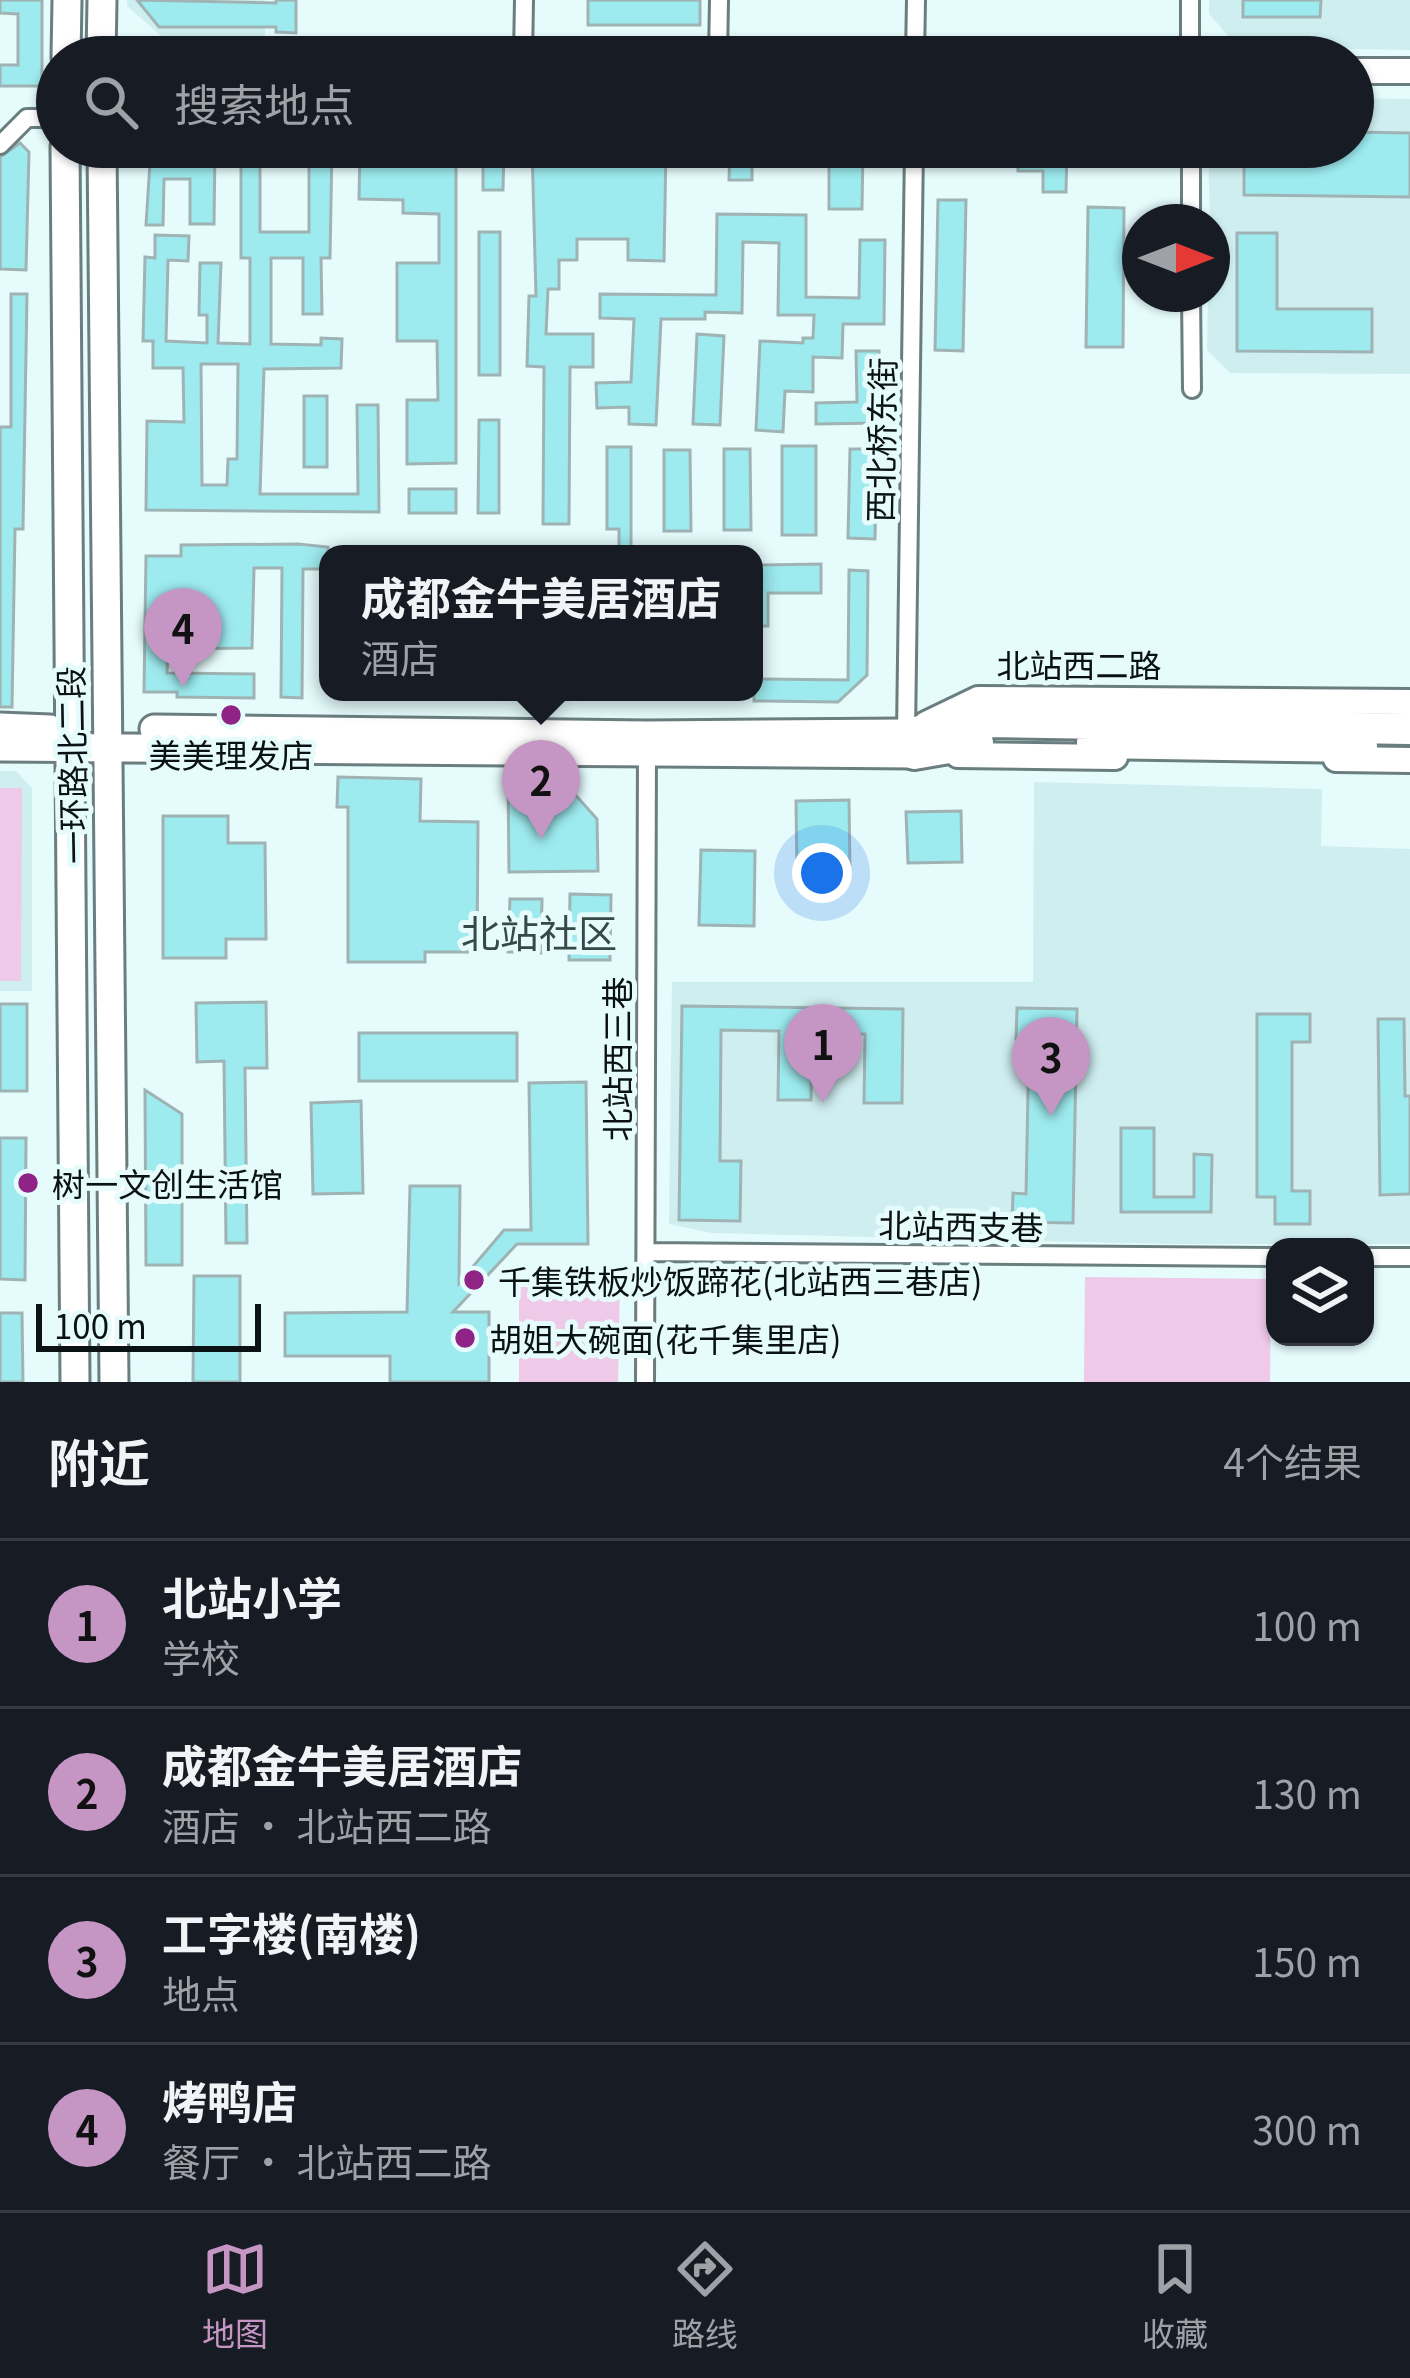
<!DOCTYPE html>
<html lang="zh">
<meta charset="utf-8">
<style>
:root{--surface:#171b24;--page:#20242c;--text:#f1f3f6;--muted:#9ea1a6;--line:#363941;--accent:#c595c4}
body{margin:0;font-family:Georgia,"Noto Sans SC",serif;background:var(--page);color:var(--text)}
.controls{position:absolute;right:36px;bottom:36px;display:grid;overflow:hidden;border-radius:24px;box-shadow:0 3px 9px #0004}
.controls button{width:108px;height:108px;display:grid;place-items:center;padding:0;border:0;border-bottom:3px solid var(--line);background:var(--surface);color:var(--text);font:60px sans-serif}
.compass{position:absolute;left:1122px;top:204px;width:108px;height:108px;border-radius:50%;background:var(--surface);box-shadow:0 3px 9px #0004;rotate:90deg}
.scale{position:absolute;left:36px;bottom:30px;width:225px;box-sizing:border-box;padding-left:12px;border:6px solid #0b1213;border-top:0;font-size:33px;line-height:42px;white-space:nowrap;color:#0b1213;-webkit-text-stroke:9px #e5fbfc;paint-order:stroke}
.you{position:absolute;left:822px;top:873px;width:42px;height:42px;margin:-30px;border:9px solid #fff;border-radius:50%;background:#1a73e8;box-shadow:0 0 0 18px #1a73e833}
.badge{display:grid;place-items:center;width:78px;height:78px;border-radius:50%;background:var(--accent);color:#111;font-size:39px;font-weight:700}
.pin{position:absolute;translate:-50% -99px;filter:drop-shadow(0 3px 6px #0008)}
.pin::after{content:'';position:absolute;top:63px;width:42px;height:36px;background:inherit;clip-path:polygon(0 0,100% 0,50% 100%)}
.popup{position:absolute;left:319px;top:545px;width:444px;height:156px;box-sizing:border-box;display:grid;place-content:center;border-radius:24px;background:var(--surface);filter:drop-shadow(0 3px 9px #0005);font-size:39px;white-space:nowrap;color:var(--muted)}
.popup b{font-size:45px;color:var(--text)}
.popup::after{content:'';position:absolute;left:50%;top:100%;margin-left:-24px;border:24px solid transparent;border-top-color:var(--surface)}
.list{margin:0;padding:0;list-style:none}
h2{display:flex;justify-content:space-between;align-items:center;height:156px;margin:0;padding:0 48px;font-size:51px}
h2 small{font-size:39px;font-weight:400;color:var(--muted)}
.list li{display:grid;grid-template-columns:78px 1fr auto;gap:36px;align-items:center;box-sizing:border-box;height:168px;padding:0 48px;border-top:3px solid var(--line)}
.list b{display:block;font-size:45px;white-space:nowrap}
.list p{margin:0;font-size:39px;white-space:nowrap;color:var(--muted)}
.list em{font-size:39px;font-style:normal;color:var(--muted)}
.icon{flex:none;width:66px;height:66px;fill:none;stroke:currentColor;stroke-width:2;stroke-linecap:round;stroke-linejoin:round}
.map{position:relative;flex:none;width:1410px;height:1382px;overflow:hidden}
.search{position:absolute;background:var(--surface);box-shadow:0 3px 9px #0004;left:36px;right:36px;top:36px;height:132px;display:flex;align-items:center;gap:30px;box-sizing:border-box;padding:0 42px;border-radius:66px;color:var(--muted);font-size:45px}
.sheet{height:828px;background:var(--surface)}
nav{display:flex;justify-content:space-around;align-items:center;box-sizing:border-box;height:168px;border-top:3px solid var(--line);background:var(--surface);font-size:33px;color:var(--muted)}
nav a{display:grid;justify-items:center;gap:6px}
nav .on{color:var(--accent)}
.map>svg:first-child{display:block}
.built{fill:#cfeef0}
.green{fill:#eec9e8}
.building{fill:#9debef;stroke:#9fb3b4;stroke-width:3;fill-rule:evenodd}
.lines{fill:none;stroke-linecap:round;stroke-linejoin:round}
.street-casing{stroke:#6b7e7f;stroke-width:22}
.secondary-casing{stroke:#6b7e7f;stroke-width:30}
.primary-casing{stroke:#6b7e7f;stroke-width:33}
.highway-casing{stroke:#6b7e7f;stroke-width:36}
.street{stroke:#fff;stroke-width:16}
.secondary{stroke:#fff;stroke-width:24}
.primary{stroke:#fff;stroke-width:27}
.highway{stroke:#fff;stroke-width:30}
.poi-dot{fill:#8f2386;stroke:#e5fbfc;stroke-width:4.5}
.labels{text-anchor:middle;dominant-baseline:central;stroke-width:10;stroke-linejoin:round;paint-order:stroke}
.street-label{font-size:33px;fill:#0b1213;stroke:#e5fbfc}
.poi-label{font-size:33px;fill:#0b1213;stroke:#e5fbfc;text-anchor:start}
.quarter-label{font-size:39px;fill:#374849;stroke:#e5fbfc}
</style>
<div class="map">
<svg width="1410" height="1382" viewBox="0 0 1410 1382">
<rect width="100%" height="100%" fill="#e5fbfc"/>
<!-- built -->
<path class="built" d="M 127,0 L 265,0 L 265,41 L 166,40 L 127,6 Z
M 1209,0 L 1410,0 L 1410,50 L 1238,47 L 1209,14 Z
M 1353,98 L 1410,99 L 1410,374 L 1230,373 L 1207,350 L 1208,294 L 1212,294 L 1208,147 L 1353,147 Z
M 0,771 L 16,771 L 32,788 L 32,991 L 0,991 Z
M 1034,782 L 1322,789 L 1321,846 L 1410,849 L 1410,1244 L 1166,1244 L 712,1233 L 669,1224 L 672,982 L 1033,982 Z"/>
<!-- green -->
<path class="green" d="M 0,788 L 22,788 L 21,981 L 0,981 Z
M 1085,1277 L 1271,1279 L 1270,1382 L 1084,1382 Z
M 519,1278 L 620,1279 L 618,1382 L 519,1382 Z"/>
<!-- building -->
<path class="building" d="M 0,0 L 42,0 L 42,86 L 0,86 L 0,65 L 18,65 L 18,14 L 0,13 Z
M 137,0 L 276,3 L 276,0 L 296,0 L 296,33 L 276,32 L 276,27 L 159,27 Z
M 588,0 L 700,0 L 700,25 L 588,25 Z
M 1243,0 L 1321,0 L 1320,17 L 1243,17 Z
M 1353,132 L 1410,133 L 1410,197 L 1244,195 L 1244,147 L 1353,147 Z
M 20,143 L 29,152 L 26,270 L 0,269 L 0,157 Z
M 151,147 L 215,147 L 214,224 L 190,224 L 190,179 L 164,179 L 163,225 L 146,225 Z
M 241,147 L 260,147 L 260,232 L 309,232 L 309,147 L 332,147 L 330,258 L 321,258 L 322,314 L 303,314 L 303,258 L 271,258 L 271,344 L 321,345 L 321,338 L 342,339 L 341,368 L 264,369 L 260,494 L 358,494 L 357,405 L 378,405 L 379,512 L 146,510 L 147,421 L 184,422 L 183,368 L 153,368 L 153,341 L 143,341 L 145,257 L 155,258 L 155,235 L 189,236 L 188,261 L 168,260 L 166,341 L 207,343 L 207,315 L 199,315 L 200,263 L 221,263 L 218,343 L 250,344 L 250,258 L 241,258 ZM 201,364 L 238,364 L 237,459 L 228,459 L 227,485 L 202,485 Z
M 360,147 L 456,147 L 456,463 L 407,464 L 407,400 L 438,400 L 437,341 L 397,341 L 397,263 L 439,263 L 439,214 L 403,213 L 403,200 L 359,199 Z
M 483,147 L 504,147 L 503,190 L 483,190 Z
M 532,147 L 666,147 L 664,261 L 628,260 L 628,239 L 577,239 L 577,260 L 559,260 L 559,289 L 548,289 L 546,334 L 593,334 L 593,367 L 570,367 L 569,524 L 543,524 L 544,367 L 527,366 L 529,296 L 536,296 Z
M 730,147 L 752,147 L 752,180 L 729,180 Z
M 829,147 L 863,147 L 862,209 L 829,209 Z
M 1018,147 L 1067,147 L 1066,192 L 1043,192 L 1043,171 L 1018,171 Z
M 938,200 L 966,200 L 963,351 L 935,350 Z
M 1088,207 L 1124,208 L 1123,347 L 1086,347 Z
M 717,214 L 806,215 L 806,297 L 859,298 L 860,240 L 885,240 L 884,324 L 843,324 L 842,358 L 813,357 L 813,392 L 785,391 L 783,432 L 756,430 L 760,341 L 803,343 L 803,338 L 813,338 L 814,315 L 778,315 L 779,243 L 743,242 L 742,313 L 705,312 L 705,319 L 661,319 L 656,425 L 629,424 L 629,407 L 597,408 L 596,383 L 631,382 L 634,319 L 600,318 L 600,294 L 716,295 Z
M 479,232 L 500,232 L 500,375 L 479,375 Z
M 1237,233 L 1277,233 L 1277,309 L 1372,309 L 1372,352 L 1237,351 Z
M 11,294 L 27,294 L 23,529 L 15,529 L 12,707 L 0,707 L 0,427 L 11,427 Z
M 697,334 L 724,336 L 720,425 L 693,424 Z
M 856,351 L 879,351 L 880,423 L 816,424 L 816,403 L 857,402 Z
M 304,396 L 327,396 L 327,467 L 304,467 Z
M 479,420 L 499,420 L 499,513 L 478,513 Z
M 782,446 L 816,446 L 816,535 L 782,535 Z
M 607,447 L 631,447 L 631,554 L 619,554 L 619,529 L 607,529 Z
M 724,449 L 750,449 L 751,530 L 724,530 Z
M 850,449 L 877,449 L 875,539 L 848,538 Z
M 664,450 L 690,450 L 691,531 L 664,531 Z
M 409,489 L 456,489 L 456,513 L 409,513 Z
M 298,544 L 328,547 L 328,569 L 303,569 L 302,698 L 281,697 L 282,568 L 254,568 L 252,648 L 168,649 L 167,673 L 254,674 L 254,698 L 177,697 L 177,692 L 144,692 L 146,556 L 181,556 L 181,545 Z
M 821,564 L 821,593 L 768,593 L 768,626 L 754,626 L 754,565 Z
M 849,570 L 868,571 L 867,675 L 838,702 L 754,701 L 754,679 L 848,680 Z
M 338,777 L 421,779 L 420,821 L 478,822 L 477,952 L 425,952 L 425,962 L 348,962 L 348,807 L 337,807 Z
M 508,780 L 562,780 L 597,819 L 598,871 L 509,872 Z
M 849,800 L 850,873 L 797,874 L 796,801 Z
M 961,811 L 962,862 L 908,863 L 906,812 Z
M 163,816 L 228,816 L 228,843 L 265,843 L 266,939 L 226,939 L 226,958 L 163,958 Z
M 701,850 L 755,851 L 754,926 L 699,925 Z
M 570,894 L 611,895 L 610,960 L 569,960 Z
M 510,899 L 542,899 L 541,953 L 508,952 Z
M 266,1002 L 267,1068 L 245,1068 L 247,1243 L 226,1243 L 224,1061 L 197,1062 L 196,1003 Z
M 0,1004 L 27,1004 L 27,1091 L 0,1091 Z
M 682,1006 L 903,1009 L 902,1103 L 864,1103 L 865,1034 L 812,1034 L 811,1100 L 778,1100 L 779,1031 L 721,1030 L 720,1161 L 741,1161 L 740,1221 L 679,1220 Z
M 1017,1008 L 1077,1009 L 1073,1223 L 1012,1222 L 1013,1193 L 1026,1194 L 1029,1039 L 1016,1039 Z
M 1257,1014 L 1310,1014 L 1310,1042 L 1292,1042 L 1292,1191 L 1310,1191 L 1310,1224 L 1275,1224 L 1275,1197 L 1257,1197 Z
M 1378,1019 L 1404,1019 L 1405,1096 L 1410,1096 L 1410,1194 L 1380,1195 Z
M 359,1033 L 517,1033 L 517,1081 L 359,1081 Z
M 586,1082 L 588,1244 L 517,1244 L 453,1312 L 489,1312 L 489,1382 L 390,1382 L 390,1356 L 285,1356 L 285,1313 L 407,1312 L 410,1186 L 460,1186 L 459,1283 L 504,1230 L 531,1230 L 529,1083 Z
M 145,1090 L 182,1114 L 182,1265 L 146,1265 Z
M 361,1101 L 363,1193 L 313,1194 L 311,1103 Z
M 1121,1128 L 1154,1128 L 1154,1197 L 1194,1197 L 1194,1154 L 1212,1155 L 1211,1212 L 1121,1212 Z
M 0,1138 L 26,1138 L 25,1280 L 0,1279 Z
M 194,1276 L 240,1276 L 240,1382 L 193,1382 Z
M 0,1313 L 22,1313 L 23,1382 L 0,1382 Z"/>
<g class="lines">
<defs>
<path id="street" d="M 1190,0 L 1190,57
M 523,57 L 524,0
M 718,57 L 719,0
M 915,57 L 916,0
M 0,145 L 27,118 L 57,118
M 1191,147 L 1191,222
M 1191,294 L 1192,389
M 906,733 L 914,147
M 646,1252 L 1275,1257
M 1365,1257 L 1410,1257
M 645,1382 L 647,748"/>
<path id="secondary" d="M 1353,71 L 1410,71
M 926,724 L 978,699 L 1410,702
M 958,755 L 1115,757
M 1336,759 L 1410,760"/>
<path id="primary" d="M 66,57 L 67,0
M 101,57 L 102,0
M 65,147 L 75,1382
M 102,147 L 114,1382
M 0,727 L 50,729
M 154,729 L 647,735 L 906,733
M 0,747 L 914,754"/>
<path id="highway" d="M 906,733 L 988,722 L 1410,729
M 1092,743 L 1362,747
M 914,754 L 978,743"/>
</defs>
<!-- street casing -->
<use href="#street" class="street-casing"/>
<!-- secondary casing -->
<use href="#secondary" class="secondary-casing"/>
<!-- primary casing -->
<use href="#primary" class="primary-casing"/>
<!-- highway casing -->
<use href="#highway" class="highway-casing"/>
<!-- street -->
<use href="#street" class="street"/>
<!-- secondary -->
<use href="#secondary" class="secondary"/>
<!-- primary -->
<use href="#primary" class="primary"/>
<!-- highway -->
<use href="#highway" class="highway"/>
</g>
<!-- markers -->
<g class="poi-dot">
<circle cx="231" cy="715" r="12"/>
<circle cx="28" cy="1183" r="12"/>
<circle cx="474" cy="1280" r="12"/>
<circle cx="465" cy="1338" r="12"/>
</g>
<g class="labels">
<!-- street labels -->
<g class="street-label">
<text transform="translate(880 440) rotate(-89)">西北桥东街</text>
<text x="1079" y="664">北站西二路</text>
<text transform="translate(71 765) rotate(-91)">一环路北二段</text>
<text transform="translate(616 1059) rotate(-90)">北站西三巷</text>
<text transform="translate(961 1225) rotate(1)">北站西支巷</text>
</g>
<!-- poi labels -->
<g class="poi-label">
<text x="231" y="754" text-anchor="middle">美美理发店</text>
<text x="52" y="1183">树一文创生活馆</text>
<text x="498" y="1280">千集铁板炒饭蹄花(北站西三巷店)</text>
<text x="489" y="1338">胡姐大碗面(花千集里店)</text>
</g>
<!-- quarter labels -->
<g class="quarter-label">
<text x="539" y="931">北站社区</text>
</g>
</g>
</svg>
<div class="controls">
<button><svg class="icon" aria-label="layers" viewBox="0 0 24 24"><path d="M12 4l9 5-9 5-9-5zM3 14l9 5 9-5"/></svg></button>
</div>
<svg class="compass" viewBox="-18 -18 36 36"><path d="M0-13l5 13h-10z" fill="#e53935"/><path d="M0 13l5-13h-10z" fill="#9ea1a6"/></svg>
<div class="scale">100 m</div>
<div class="you"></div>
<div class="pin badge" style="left:823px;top:1103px">1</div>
<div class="pin badge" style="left:541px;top:839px">2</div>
<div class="popup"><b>成都金牛美居酒店</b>酒店</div>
<div class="pin badge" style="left:1051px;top:1116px">3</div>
<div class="pin badge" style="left:183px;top:687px">4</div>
<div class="search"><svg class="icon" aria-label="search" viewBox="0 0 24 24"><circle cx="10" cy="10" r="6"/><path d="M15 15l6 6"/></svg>搜索地点</div>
</div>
<section class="sheet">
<h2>附近<small>4个结果</small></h2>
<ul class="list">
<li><span class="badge">1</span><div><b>北站小学</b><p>学校</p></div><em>100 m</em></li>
<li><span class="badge">2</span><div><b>成都金牛美居酒店</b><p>酒店 · 北站西二路</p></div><em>130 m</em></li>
<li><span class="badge">3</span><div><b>工字楼(南楼)</b><p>地点</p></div><em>150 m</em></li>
<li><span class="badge">4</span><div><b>烤鸭店</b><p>餐厅 · 北站西二路</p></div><em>300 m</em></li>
</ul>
</section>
<nav>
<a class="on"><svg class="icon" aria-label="map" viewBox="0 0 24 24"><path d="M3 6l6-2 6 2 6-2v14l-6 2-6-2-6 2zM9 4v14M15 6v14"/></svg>地图</a>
<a><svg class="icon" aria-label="directions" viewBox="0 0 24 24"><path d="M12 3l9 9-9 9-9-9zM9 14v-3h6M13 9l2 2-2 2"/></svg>路线</a>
<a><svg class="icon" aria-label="saved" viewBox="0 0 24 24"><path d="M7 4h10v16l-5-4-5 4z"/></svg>收藏</a>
</nav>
